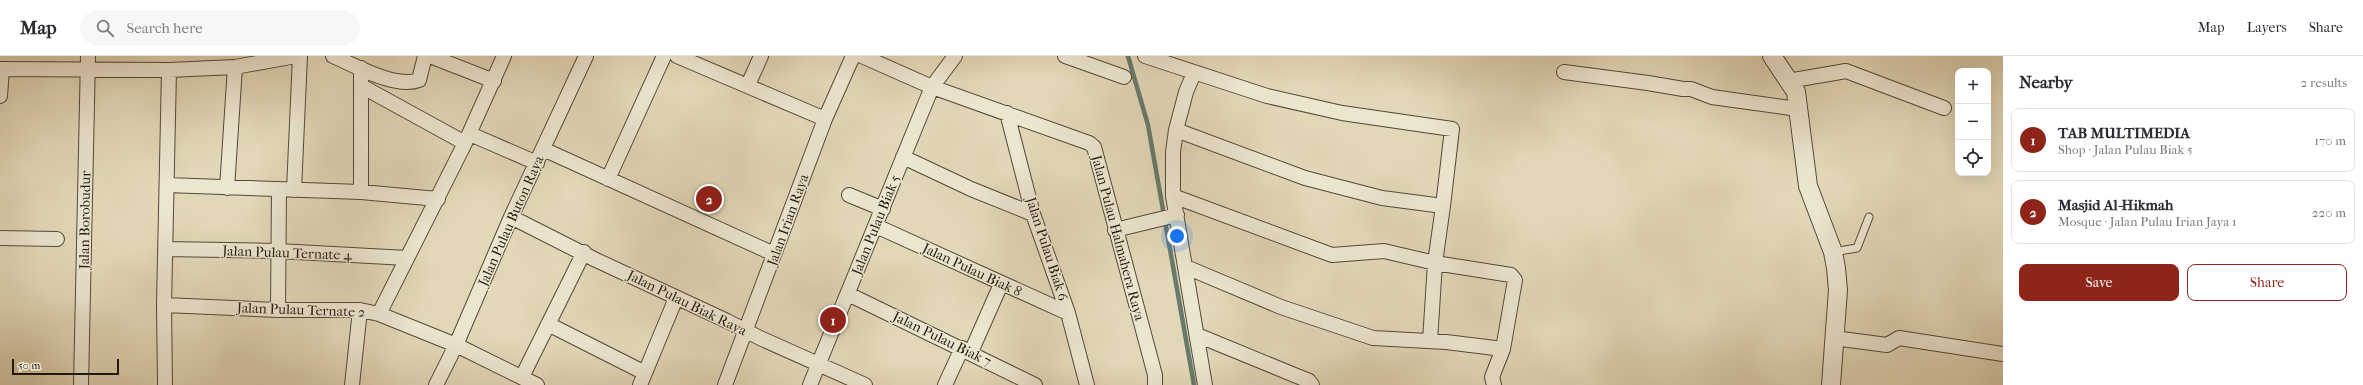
<!DOCTYPE html>
<meta charset="utf-8">
<style>
:root{--surface:#fff;--page:#f7f7f7;--text:#2b2b33;--muted:#7c7c81;--line:#e1e1e2;--accent:#8f2418}
body{margin:0;font-family:"IM FELL French Canon",serif;background:var(--page);color:var(--text)}
.controls{position:absolute;right:12px;top:12px;display:grid;overflow:hidden;border-radius:8px;box-shadow:0 4px 16px #0002}
.controls button{width:36px;height:36px;display:grid;place-items:center;padding:0;border:0;border-bottom:1px solid var(--line);background:var(--surface);color:var(--text);font:20px sans-serif}
.scale{position:absolute;left:12px;bottom:10px;width:107px;box-sizing:border-box;padding-left:4px;border:2px solid #221a10;border-top:0;font-size:11px;line-height:14px;white-space:nowrap;color:#221a10;-webkit-text-stroke:3px #ece5d0;paint-order:stroke}
.you{position:absolute;left:1177px;top:180px;width:14px;height:14px;margin:-10px;border:3px solid #fff;border-radius:50%;background:#1a73e8;box-shadow:0 0 0 6px #1a73e833}
.badge{display:grid;place-items:center;width:26px;height:26px;border-radius:50%;background:var(--accent);color:#fff;font-size:13px;font-weight:700}
.pin{position:absolute;translate:-50% -50%;border:2px solid #fff;box-shadow:0 1px 4px #0006}
.list{margin:0;padding:0;list-style:none}
h2{display:flex;justify-content:space-between;align-items:center;height:52px;margin:0;padding:0 16px;font-size:17px}
h2 small{font-size:13px;font-weight:400;color:var(--muted)}
.list li{display:grid;grid-template-columns:26px 1fr auto;gap:12px;align-items:center;box-sizing:border-box;height:64px;margin:0 8px 8px;padding:0 8px;border:1px solid var(--line);border-radius:8px}
.list b{display:block;font-size:15px;white-space:nowrap}
.list p{margin:0;font-size:13px;white-space:nowrap;color:var(--muted)}
.list em{font-size:13px;font-style:normal;color:var(--muted)}
.actions{display:flex;gap:8px;padding:12px 16px}
.actions a{flex:1;padding:9px 0;border:1px solid var(--accent);border-radius:8px;text-align:center;font-size:14px;color:var(--accent)}
.actions .main{background:var(--accent);color:#fff}
.icon{flex:none;width:22px;height:22px;fill:none;stroke:currentColor;stroke-width:2;stroke-linecap:round;stroke-linejoin:round}
.map{position:relative;flex:none;width:2003px;height:329px;overflow:hidden}
header{display:flex;align-items:center;gap:24px;box-sizing:border-box;height:56px;padding:0 20px;background:var(--surface);border-bottom:1px solid var(--line)}
header strong{font-size:19px}
nav{display:flex;gap:22px;margin-inline-start:auto;font-size:14px}
.search{width:280px;height:36px;background:var(--page);display:flex;align-items:center;gap:10px;box-sizing:border-box;padding:0 14px;border-radius:22px;color:var(--muted);font-size:15px}
main{display:flex}
aside{flex:1;background:var(--surface)}
.map>svg:first-child{display:block}
.lines{fill:none;stroke-linecap:round;stroke-linejoin:round}
.stream{stroke:#677a6e;stroke-width:4.5}
.service-casing{stroke:#52493a;stroke-width:9}
.minor-casing{stroke:#52493a;stroke-width:16}
.tertiary-casing{stroke:#52493a;stroke-width:20}
.service{stroke:#ece5d0;stroke-width:7}
.minor{stroke:#ece5d0;stroke-width:14}
.tertiary{stroke:#ece5d0;stroke-width:18}
.labels{text-anchor:middle;dominant-baseline:central;stroke-width:3;stroke-linejoin:round;paint-order:stroke}
.street-label{font-size:14px;fill:#221a10;stroke:#ece5d0}
</style>
<header>
<strong>Map</strong>
<div class="search"><svg class="icon" aria-label="search" viewBox="0 0 24 24"><circle cx="10" cy="10" r="6"/><path d="M15 15l6 6"/></svg>Search here</div>
<nav><a>Map</a><a>Layers</a><a>Share</a></nav>
</header>
<main>
<div class="map">
<svg width="2003" height="329" viewBox="0 0 2003 329">
<rect width="100%" height="100%" fill="#e2d7b7"/>
<filter id="stains"><feTurbulence type="fractalNoise" baseFrequency=".005" numOctaves="4"/><feColorMatrix values="0 0 0 0 .2 0 0 0 0 .09 0 0 0 0 .02 0 0 0 .5 -.17"/></filter>
<radialGradient id="worn" r=".72"><stop offset=".6" stop-color="#630" stop-opacity="0"/><stop offset="1" stop-color="#630" stop-opacity=".3"/></radialGradient>
<g class="lines">
<!-- stream -->
<path class="stream" d="M 1128,0 L 1148,69 L 1194,329"/>
<defs>
<path id="service" d="M 1833,196 L 1857,192 L 1869,161"/>
<path id="minor" d="M 333,0 C 356,10 396,33 419,24 L 425,0
M 430,0 L 494,25
M 677,0 L 825,63
M 862,0 L 932,31 L 1089,87 L 1094,91 L 1155,319 L 1155,329
M 1065,0 L 1124,21
M 1145,0 L 1267,40 L 1342,57 L 1452,73 L 1443,150
M 0,13 L 169,14 L 235,11 L 296,0
M 1564,16 L 1648,27 L 1683,33 L 1691,33 L 1712,41 L 1798,53
M 1788,25 L 1846,15 L 1944,52
M 748,29 L 761,0
M 363,31 L 465,87
M 0,40 L 2,13
M 1007,57 L 1033,158 L 1068,257 L 1087,329
M 1176,74 L 1186,36 L 1194,17
M 470,78 L 537,107
M 543,93 L 774,198
M 903,101 L 971,133 L 1033,158
M 608,123 L 664,0
M 167,129 L 361,136 L 438,143
M 227,132 L 235,11
M 294,134 L 300,0
M 361,136 L 361,12
M 849,139 L 883,153
M 1173,140 L 1332,199 L 1384,195 L 1435,207 L 1430,285
M 511,161 L 596,204 L 727,265 L 760,282 L 865,329
M 876,170 L 1068,257
M 1115,174 L 1177,159
M 0,182 L 57,183
M 165,193 L 278,195 L 407,202
M 1186,211 L 1281,251 L 1373,282 L 1446,286 L 1503,293
M 848,238 L 1035,329
M 164,249 L 278,254 L 360,254 L 379,258 L 456,289 L 537,329
M 278,254 L 279,133
M 379,258 L 465,87 L 504,0
M 548,268 L 645,317
M 1197,279 L 1309,325 L 1312,329
M 1834,282 L 1887,289 L 1899,282 L 2003,298
M 971,296 L 1001,228
M 522,321 L 584,196
M 81,329 L 88,0
M 165,329 L 164,249 L 169,14
M 352,329 L 360,254
M 436,329 L 456,289 L 511,161 L 586,0
M 640,329 L 676,242
M 725,329 L 825,63 L 853,0
M 810,329 L 932,31 L 955,0
M 945,329 L 962,292
M 1205,329 L 1173,140 L 1173,96 L 1176,74 L 1305,122 L 1382,142 L 1443,150 L 1435,207 L 1511,219 L 1515,224 L 1503,293 L 1492,321 L 1494,329"/>
<path id="tertiary" d="M 1772,0 L 1796,36 L 1808,130 L 1833,196 L 1836,212 L 1838,234 L 1831,329"/>
</defs>
<!-- service casing -->
<use href="#service" class="service-casing"/>
<!-- minor casing -->
<use href="#minor" class="minor-casing"/>
<!-- tertiary casing -->
<use href="#tertiary" class="tertiary-casing"/>
<!-- service -->
<use href="#service" class="service"/>
<!-- minor -->
<use href="#minor" class="minor"/>
<!-- tertiary -->
<use href="#tertiary" class="tertiary"/>
</g>
<g class="labels">
<!-- street labels -->
<g class="street-label">
<text transform="translate(85 164) rotate(-89)">Jalan Borobudur</text>
<text transform="translate(788 164) rotate(-70)">Jalan Irian Raya</text>
<text transform="translate(511 165) rotate(-66)">Jalan Pulau Buton Raya</text>
<text transform="translate(876 169) rotate(-68)">Jalan Pulau Biak 5</text>
<text transform="translate(1118 182) rotate(75)">Jalan Pulau Halmahera Raya</text>
<text transform="translate(1047 193) rotate(72)">Jalan Pulau Biak 6</text>
<text transform="translate(287 197) rotate(2)">Jalan Pulau Ternate 4</text>
<text transform="translate(972 214) rotate(25)">Jalan Pulau Biak 8</text>
<text transform="translate(687 247) rotate(26)">Jalan Pulau Biak Raya</text>
<text transform="translate(301 254) rotate(2)">Jalan Pulau Ternate 2</text>
<text transform="translate(942 283) rotate(26)">Jalan Pulau Biak 7</text>
</g>
</g>
<rect width="100%" height="100%" filter="url(#stains)"/>
<rect width="100%" height="100%" fill="url(#worn)"/>
</svg>
<div class="controls">
<button>+</button>
<button>−</button>
<button><svg class="icon" aria-label="locate" viewBox="0 0 24 24"><circle cx="12" cy="12" r="6"/><path d="M12 2v4M12 18v4M2 12h4M18 12h4"/></svg></button>
</div>
<div class="scale">50 m</div>
<div class="you"></div>
<div class="pin badge" style="left:833px;top:264px">1</div>
<div class="pin badge" style="left:709px;top:143px">2</div>
</div>
<aside>
<h2>Nearby<small>2 results</small></h2>
<ul class="list">
<li><span class="badge">1</span><div><b>TAB MULTIMEDIA</b><p>Shop · Jalan Pulau Biak 5</p></div><em>170 m</em></li>
<li><span class="badge">2</span><div><b>Masjid Al-Hikmah</b><p>Mosque · Jalan Pulau Irian Jaya 1</p></div><em>220 m</em></li>
</ul>
<div class="actions"><a class="main">Save</a><a>Share</a></div>
</aside>
</main>
